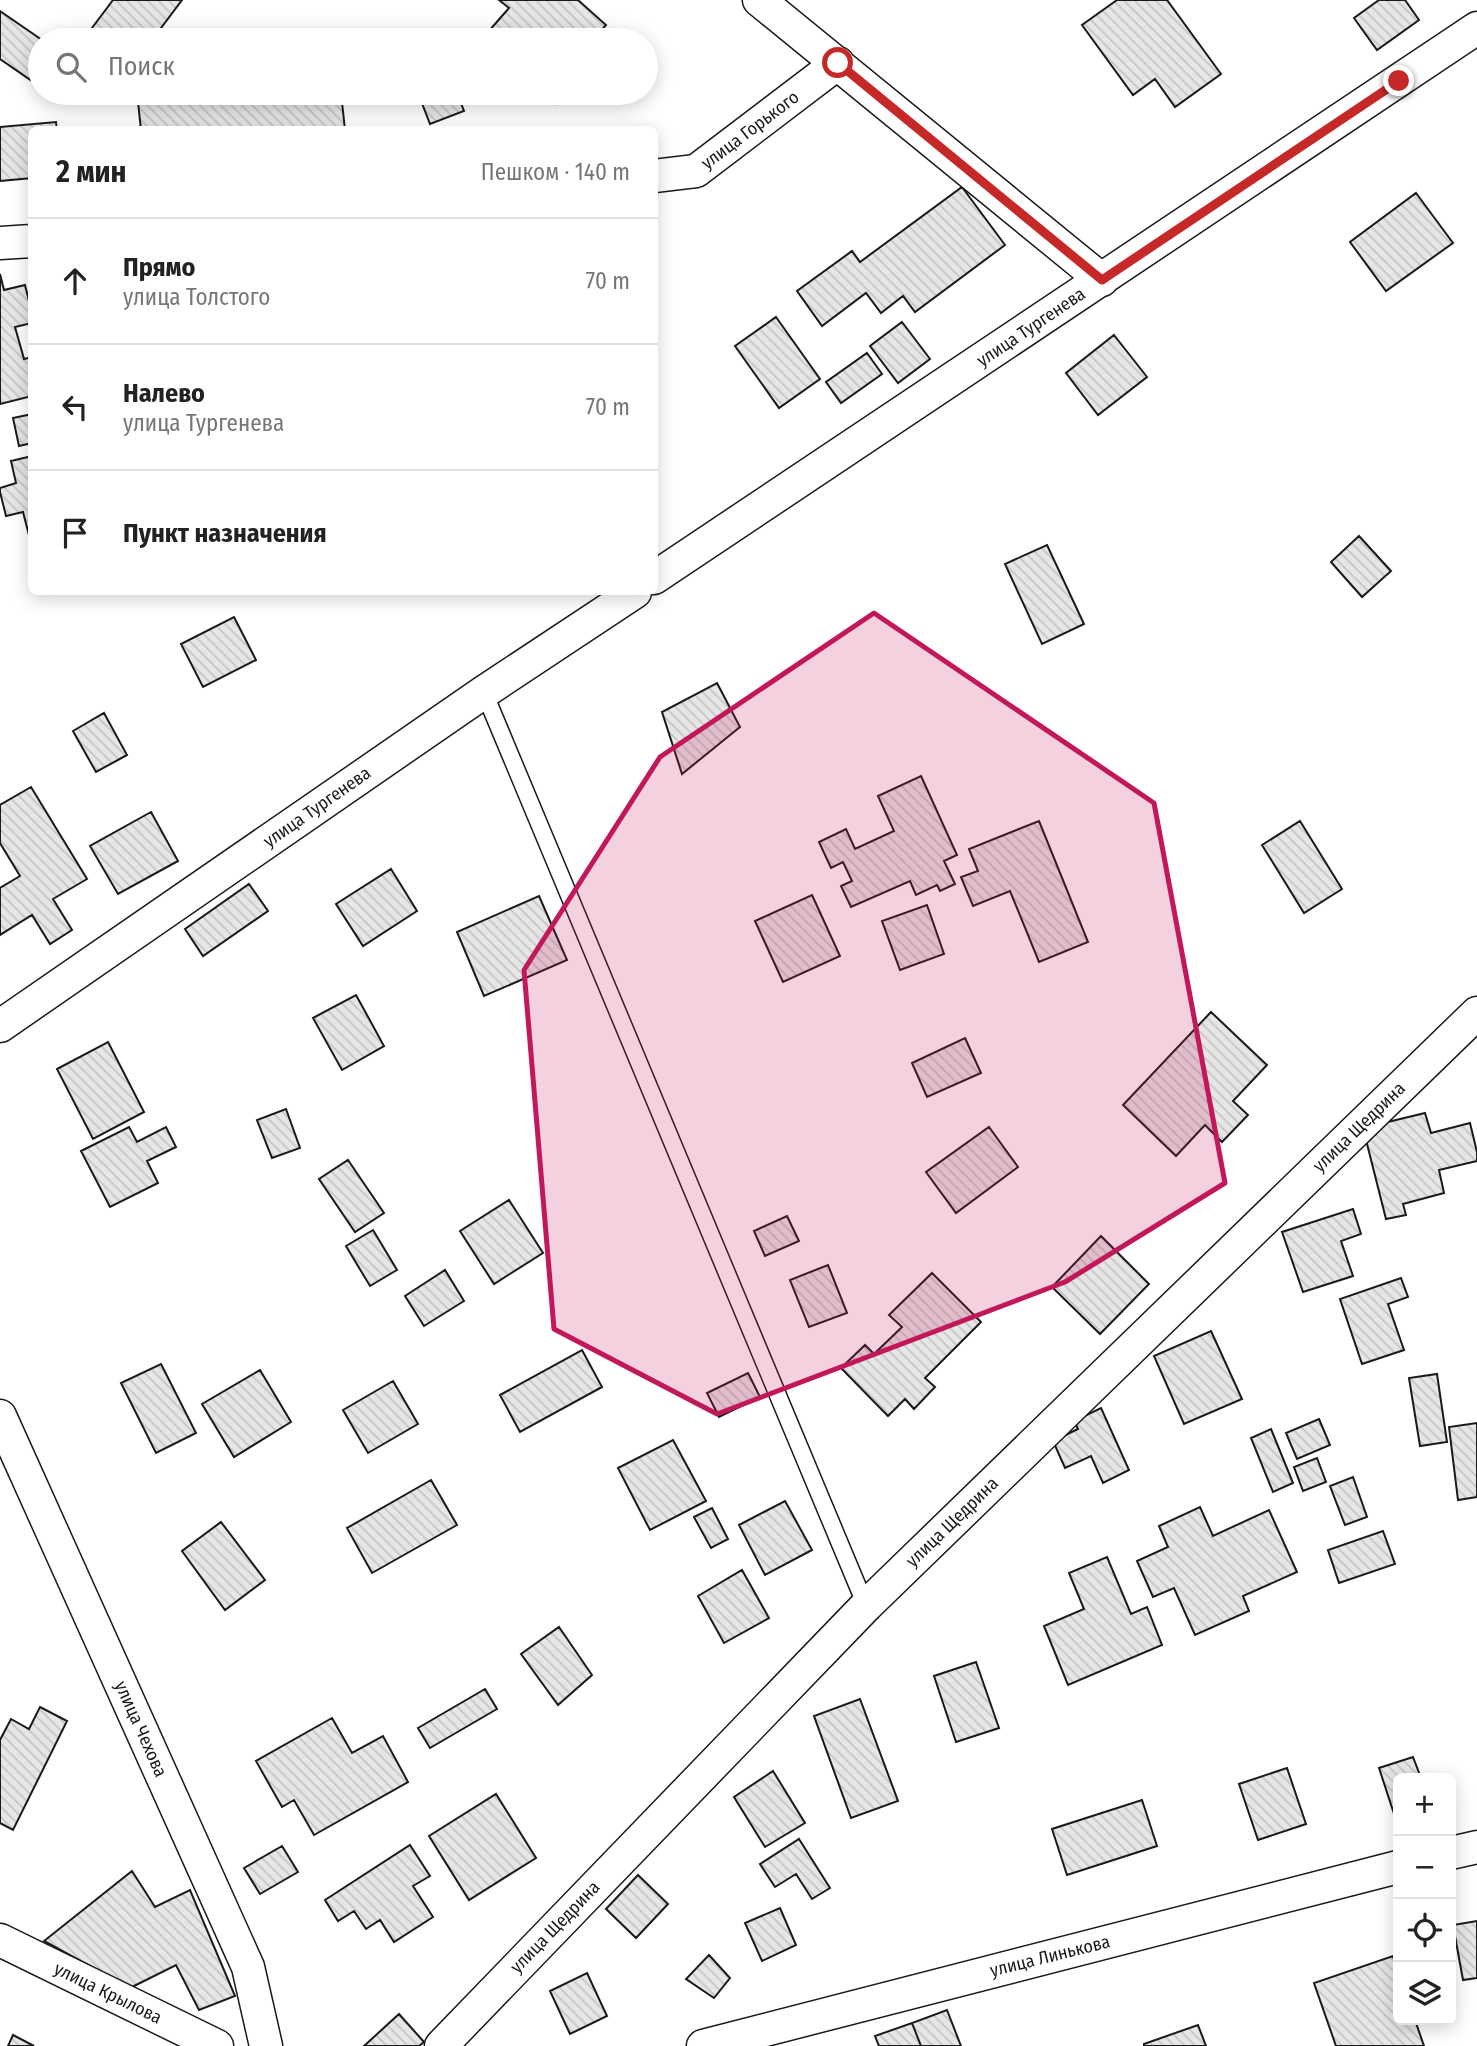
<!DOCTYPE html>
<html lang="ru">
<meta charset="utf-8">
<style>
:root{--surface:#fff;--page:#f2f2f2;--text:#222;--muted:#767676;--line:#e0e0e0}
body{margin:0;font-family:"Fira Sans Condensed",sans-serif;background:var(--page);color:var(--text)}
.controls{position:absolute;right:21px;bottom:21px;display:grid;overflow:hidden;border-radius:10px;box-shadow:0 4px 18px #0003}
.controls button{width:63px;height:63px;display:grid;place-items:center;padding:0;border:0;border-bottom:2px solid var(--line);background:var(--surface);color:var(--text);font:35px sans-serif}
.stop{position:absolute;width:21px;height:21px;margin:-16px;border:5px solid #c62828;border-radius:50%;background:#fff}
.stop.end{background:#c62828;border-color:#fff;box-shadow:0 2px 7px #0008}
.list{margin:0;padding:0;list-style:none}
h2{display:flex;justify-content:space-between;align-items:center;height:91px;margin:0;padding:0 28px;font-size:30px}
h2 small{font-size:23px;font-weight:400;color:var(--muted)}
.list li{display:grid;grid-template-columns:46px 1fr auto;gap:21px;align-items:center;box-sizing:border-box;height:126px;padding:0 28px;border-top:2px solid var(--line)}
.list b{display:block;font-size:26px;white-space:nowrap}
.list p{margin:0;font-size:23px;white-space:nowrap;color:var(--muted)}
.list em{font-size:23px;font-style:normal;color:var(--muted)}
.icon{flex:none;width:38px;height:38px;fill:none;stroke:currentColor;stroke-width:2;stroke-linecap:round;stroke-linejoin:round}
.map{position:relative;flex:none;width:1477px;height:2046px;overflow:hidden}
.search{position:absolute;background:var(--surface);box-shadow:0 4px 18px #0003;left:28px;top:28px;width:630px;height:77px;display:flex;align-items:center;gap:18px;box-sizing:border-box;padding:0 24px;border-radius:38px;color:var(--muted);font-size:26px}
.panel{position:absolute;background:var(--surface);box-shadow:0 4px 18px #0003;left:28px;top:126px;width:630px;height:469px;border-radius:10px}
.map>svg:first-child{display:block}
.building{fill:url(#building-back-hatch);stroke:#1a1a1a;stroke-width:2}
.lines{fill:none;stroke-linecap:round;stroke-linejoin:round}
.lane-casing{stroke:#1a1a1a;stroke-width:19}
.street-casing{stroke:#1a1a1a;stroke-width:35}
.lane{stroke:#fff;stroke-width:16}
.street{stroke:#fff;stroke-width:32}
.route{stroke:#c62828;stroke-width:9}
.marked{fill:#c2185b;fill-opacity:0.2;stroke:#c2185b;stroke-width:5;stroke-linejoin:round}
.labels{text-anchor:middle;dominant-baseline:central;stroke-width:5;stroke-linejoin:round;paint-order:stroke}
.street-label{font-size:18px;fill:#1a1a1a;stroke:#fff}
</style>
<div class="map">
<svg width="1477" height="2046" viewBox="0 0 1477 2046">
<defs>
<pattern id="building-back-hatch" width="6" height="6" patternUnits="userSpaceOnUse" patternTransform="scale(1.75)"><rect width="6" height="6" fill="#e6e6e6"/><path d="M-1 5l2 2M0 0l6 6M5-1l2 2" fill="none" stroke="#c5c5c5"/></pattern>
</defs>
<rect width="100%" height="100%" fill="#fff"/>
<!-- building -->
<path class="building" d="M 113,0 L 182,0 L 152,40 L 83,40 Z
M 499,0 L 578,0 L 606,25 L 593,40 L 481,40 L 509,8 Z
M 1117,0 L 1167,0 L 1221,74 L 1175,107 L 1155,79 L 1133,95 L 1082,25 Z
M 1379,0 L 1405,0 L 1419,20 L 1377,50 L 1354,18 Z
M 0,11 L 42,40 L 40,40 L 40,70 L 32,81 L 0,59 Z
M 228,93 L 341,93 L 345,130 L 141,130 L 138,102 Z
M 418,93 L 457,93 L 464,111 L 430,124 Z
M 544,93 L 567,93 L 557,104 Z
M 56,122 L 57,130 L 32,130 L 32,178 L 0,181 L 0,127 Z
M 962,187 L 1005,245 L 915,312 L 903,296 L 881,313 L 866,293 L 822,326 L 797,291 L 852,251 L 860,262 Z
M 1416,193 L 1453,243 L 1386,291 L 1350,242 Z
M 0,274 L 4,290 L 25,285 L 32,313 L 32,323 L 15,327 L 24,359 L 32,357 L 32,396 L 0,404 Z
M 776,317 L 820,379 L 779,408 L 735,346 Z
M 902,322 L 930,359 L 898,383 L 870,346 Z
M 1114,335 L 1147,377 L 1098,415 L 1066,373 Z
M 867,353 L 882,374 L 841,403 L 826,382 Z
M 32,414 L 32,443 L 19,446 L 13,418 Z
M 32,456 L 32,547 L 23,512 L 6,516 L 0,492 L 0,488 L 16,483 L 11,461 Z
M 1359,536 L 1391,571 L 1362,597 L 1331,562 Z
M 1047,545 L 1084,624 L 1042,644 L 1005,564 Z
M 234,617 L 256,660 L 203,687 L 181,644 Z
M 717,683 L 740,727 L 682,774 L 662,712 Z
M 104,713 L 127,755 L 96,772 L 73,731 Z
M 921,776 L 957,855 L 944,861 L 955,884 L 940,891 L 937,885 L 916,895 L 910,881 L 851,907 L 841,886 L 852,881 L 843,862 L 831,868 L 819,842 L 846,829 L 855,849 L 894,831 L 878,796 Z
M 31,787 L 87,879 L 53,899 L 72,930 L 50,944 L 32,915 L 0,935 L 0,888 L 20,876 L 0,843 L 0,805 Z
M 151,812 L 178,861 L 118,894 L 90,846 Z
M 1039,821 L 1088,942 L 1039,962 L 1010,891 L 973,906 L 961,877 L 978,871 L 969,849 Z
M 1300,821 L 1342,889 L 1304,913 L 1262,845 Z
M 391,869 L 417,911 L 363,946 L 336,904 Z
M 249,884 L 268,911 L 203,956 L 185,929 Z
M 812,895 L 840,956 L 783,982 L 755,921 Z
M 539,896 L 567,960 L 484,996 L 457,932 Z
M 927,905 L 944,954 L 900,970 L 882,921 Z
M 356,995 L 384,1046 L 342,1070 L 313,1018 Z
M 1211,1012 L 1267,1065 L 1233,1101 L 1248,1115 L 1222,1142 L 1205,1125 L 1176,1156 L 1123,1105 Z
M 965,1038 L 981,1073 L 927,1097 L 912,1063 Z
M 108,1042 L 144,1112 L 93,1139 L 57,1069 Z
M 286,1109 L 300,1148 L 272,1158 L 257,1120 Z
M 1425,1113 L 1431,1133 L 1470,1123 L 1477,1152 L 1477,1161 L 1439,1170 L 1444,1193 L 1403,1204 L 1406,1215 L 1386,1219 L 1363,1128 Z
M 129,1127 L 137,1142 L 166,1127 L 176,1147 L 147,1161 L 158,1183 L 110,1207 L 81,1151 Z
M 989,1127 L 1018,1167 L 956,1213 L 926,1172 Z
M 348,1160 L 384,1213 L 355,1232 L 319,1179 Z
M 509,1200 L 543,1253 L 494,1284 L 460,1231 Z
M 1353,1209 L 1361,1234 L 1341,1241 L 1353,1276 L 1303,1292 L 1282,1232 Z
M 787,1216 L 799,1241 L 765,1256 L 754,1231 Z
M 373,1230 L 397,1270 L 370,1286 L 346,1246 Z
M 1101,1236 L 1149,1284 L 1100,1334 L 1052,1287 Z
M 828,1265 L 847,1313 L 809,1327 L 790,1280 Z
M 445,1270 L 464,1301 L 424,1326 L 405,1296 Z
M 932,1273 L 981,1322 L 925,1378 L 935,1387 L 914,1409 L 905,1399 L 888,1416 L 841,1368 L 865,1345 L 874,1354 L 902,1327 L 889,1315 Z
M 1401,1278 L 1408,1297 L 1388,1304 L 1404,1350 L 1362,1364 L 1340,1299 Z
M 1211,1331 L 1242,1399 L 1184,1424 L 1154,1356 Z
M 582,1350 L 602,1387 L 520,1432 L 500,1395 Z
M 161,1364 L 196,1433 L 156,1453 L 121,1383 Z
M 260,1370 L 291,1422 L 234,1457 L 202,1404 Z
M 748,1373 L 760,1397 L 719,1417 L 707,1393 Z
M 1437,1374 L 1447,1442 L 1420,1446 L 1409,1378 Z
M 393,1381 L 418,1424 L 368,1453 L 343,1410 Z
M 1101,1408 L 1129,1470 L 1103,1483 L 1091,1456 L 1065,1468 L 1053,1441 L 1078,1429 L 1074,1421 Z
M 1319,1419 L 1330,1445 L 1297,1459 L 1286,1433 Z
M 1477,1423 L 1477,1497 L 1458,1500 L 1449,1427 Z
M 1271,1429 L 1293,1483 L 1273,1492 L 1251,1438 Z
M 673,1440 L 706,1501 L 650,1530 L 618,1468 Z
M 1317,1458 L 1326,1482 L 1303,1491 L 1294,1467 Z
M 1353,1477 L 1367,1517 L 1345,1525 L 1330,1486 Z
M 431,1480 L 457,1525 L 372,1573 L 347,1528 Z
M 785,1501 L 812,1550 L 765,1575 L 739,1525 Z
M 1200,1507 L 1213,1536 L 1269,1510 L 1297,1572 L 1243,1596 L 1249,1611 L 1195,1635 L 1174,1588 L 1153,1597 L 1137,1561 L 1168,1547 L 1159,1526 Z
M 712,1508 L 728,1539 L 711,1548 L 694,1517 Z
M 221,1522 L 265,1580 L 225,1610 L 182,1551 Z
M 1383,1531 L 1395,1564 L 1339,1583 L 1328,1550 Z
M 1107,1557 L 1131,1614 L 1147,1607 L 1162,1645 L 1068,1685 L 1044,1626 L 1084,1609 L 1069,1573 Z
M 742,1570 L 769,1618 L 724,1643 L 698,1596 Z
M 559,1627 L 592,1675 L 558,1705 L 521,1654 Z
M 976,1662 L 999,1728 L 956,1742 L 934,1676 Z
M 485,1689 L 497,1709 L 430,1748 L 418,1728 Z
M 860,1699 L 898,1801 L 851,1818 L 814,1716 Z
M 40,1707 L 67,1721 L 13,1830 L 0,1823 L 0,1740 L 11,1719 L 29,1729 Z
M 332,1718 L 352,1753 L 383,1736 L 408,1782 L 314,1835 L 294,1800 L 282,1807 L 256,1761 Z
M 1413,1757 L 1421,1778 L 1398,1778 L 1398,1826 L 1379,1768 Z
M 1287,1768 L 1306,1824 L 1258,1840 L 1239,1784 Z
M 773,1771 L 805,1823 L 765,1847 L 734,1797 Z
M 496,1794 L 536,1858 L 469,1900 L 429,1836 Z
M 1142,1800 L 1157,1846 L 1067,1875 L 1052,1829 Z
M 799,1839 L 830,1888 L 812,1899 L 796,1874 L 775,1887 L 760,1864 Z
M 410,1845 L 430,1876 L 413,1886 L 433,1917 L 394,1942 L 380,1920 L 366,1929 L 354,1911 L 338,1921 L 325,1900 Z
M 282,1846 L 298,1872 L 260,1894 L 244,1868 Z
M 132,1871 L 155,1907 L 190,1890 L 235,1996 L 199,2010 L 176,1965 L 130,1988 L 44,1941 Z
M 638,1875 L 668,1904 L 636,1938 L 606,1909 Z
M 780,1908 L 796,1945 L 762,1961 L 745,1923 Z
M 1477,1921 L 1477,1978 L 1463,1980 L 1453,1925 Z
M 709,1955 L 730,1978 L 714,1998 L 686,1979 Z
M 1393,1956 L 1398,1973 L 1398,2020 L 1415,2020 L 1424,2046 L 1336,2046 L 1314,1983 Z
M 587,1973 L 607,2016 L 570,2034 L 550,1991 Z
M 947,2010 L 961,2046 L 921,2046 L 912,2023 Z
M 399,2014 L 424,2042 L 419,2046 L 364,2046 Z
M 912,2023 L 921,2046 L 879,2046 L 875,2036 Z
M 1198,2025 L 1206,2046 L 1144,2046 L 1144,2044 Z
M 13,2035 L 34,2046 L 8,2046 Z"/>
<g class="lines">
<defs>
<path id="lane" d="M 484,692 L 866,1606"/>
<path id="street" d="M 759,0 L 1102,280
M 654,176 L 696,171 L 838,63
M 0,243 L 32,241
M 654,578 L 1477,28
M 0,1026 L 484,692 L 635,592
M 0,1416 L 248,1967 L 266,2046
M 1451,1853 L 1477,1847
M 0,1940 L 217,2046
M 441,2046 L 866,1606 L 1477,1013
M 703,2046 L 1398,1867"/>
</defs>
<!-- lane casing -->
<use href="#lane" class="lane-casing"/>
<!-- street casing -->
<use href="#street" class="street-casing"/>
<!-- lane -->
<use href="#lane" class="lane"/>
<!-- street -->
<use href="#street" class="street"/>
</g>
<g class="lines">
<!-- route -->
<path class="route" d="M 838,63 L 1102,280 L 1399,81"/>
</g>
<!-- marked area -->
<path class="marked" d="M 874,613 L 1154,803 L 1225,1183 L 1065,1282 L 717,1414 L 554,1329 L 524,970 L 660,757 Z"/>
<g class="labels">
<!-- street labels -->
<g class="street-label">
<text transform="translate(750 130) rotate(-37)">улица Горького</text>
<text transform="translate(1031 327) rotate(-34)">улица Тургенева</text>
<text transform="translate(317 807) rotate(-35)">улица Тургенева</text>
<text transform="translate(1359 1127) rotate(-44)">улица Щедрина</text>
<text transform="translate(952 1522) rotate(-44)">улица Щедрина</text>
<text transform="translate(141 1729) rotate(66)">улица Чехова</text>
<text transform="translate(555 1927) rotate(-46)">улица Щедрина</text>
<text transform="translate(1050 1956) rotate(-14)">улица Линькова</text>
<text transform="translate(108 1993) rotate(26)">улица Крылова</text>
</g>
</g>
</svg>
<div class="controls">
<button>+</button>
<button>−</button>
<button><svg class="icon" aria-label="locate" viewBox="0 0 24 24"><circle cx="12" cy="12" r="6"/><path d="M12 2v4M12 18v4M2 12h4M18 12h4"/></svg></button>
<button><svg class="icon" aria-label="layers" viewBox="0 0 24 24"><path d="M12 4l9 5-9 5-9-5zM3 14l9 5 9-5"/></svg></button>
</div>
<div class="stop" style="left:838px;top:63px"></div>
<div class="stop end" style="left:1399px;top:81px"></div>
<div class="search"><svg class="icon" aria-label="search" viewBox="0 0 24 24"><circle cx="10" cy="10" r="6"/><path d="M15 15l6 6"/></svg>Поиск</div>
<section class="panel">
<h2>2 мин<small>Пешком · 140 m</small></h2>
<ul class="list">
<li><svg class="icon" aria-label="ahead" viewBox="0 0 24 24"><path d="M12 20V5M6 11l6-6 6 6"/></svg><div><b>Прямо</b><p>улица Толстого</p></div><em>70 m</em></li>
<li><svg class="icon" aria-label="left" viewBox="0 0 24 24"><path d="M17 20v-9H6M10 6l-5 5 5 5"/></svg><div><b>Налево</b><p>улица Тургенева</p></div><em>70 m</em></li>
<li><svg class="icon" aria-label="arrive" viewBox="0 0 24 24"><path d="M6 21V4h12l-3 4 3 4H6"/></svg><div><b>Пункт назначения</b></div></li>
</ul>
</section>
</div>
